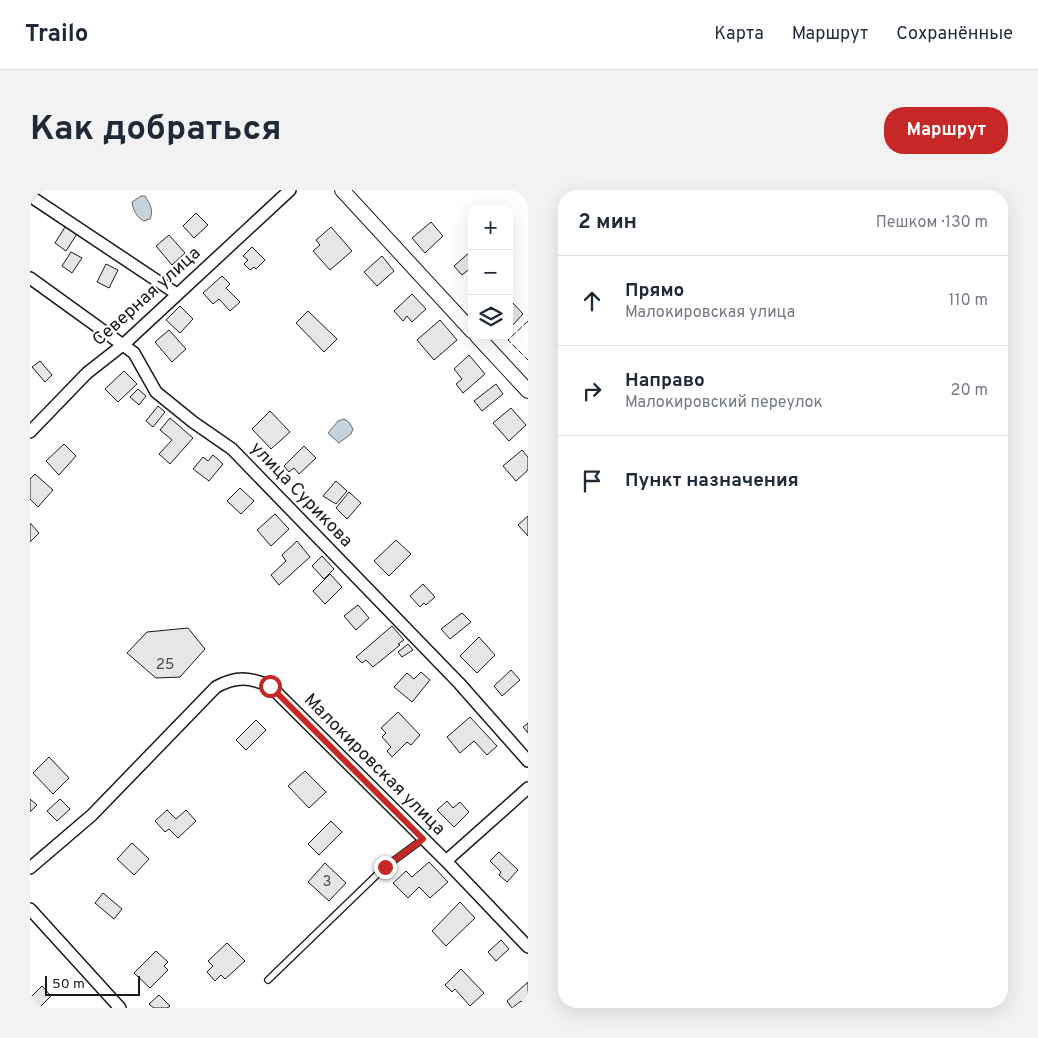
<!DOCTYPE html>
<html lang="ru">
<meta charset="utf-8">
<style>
:root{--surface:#fff;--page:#f2f2f3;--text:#1f2937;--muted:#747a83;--line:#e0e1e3;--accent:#c62828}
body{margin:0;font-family:Overpass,sans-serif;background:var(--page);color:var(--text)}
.controls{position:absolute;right:15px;top:15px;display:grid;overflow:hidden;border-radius:10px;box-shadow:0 5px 20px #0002}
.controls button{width:45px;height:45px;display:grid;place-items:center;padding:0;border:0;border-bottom:1px solid var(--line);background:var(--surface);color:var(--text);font:25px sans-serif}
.scale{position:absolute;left:15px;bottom:12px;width:95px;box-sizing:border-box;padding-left:5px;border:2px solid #1a1a1a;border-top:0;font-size:14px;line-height:18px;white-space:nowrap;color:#1a1a1a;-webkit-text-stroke:4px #fff;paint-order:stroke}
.stop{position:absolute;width:15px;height:15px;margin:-11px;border:4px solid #c62828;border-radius:50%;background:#fff}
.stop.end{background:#c62828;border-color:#fff;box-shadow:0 1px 5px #0008}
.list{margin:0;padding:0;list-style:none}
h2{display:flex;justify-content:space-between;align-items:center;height:65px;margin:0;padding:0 20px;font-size:21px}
h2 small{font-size:16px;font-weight:400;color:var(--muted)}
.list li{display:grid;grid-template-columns:32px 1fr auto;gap:15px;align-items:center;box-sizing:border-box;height:90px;padding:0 20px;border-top:1px solid var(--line)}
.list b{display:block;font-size:19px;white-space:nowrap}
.list p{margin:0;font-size:16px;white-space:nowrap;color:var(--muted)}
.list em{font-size:16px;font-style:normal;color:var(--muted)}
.icon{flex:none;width:28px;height:28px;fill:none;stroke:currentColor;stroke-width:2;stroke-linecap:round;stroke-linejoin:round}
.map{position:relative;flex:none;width:498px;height:818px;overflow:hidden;border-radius:20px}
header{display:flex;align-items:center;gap:30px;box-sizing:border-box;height:70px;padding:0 25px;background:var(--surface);border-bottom:1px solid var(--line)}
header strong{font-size:24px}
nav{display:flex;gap:28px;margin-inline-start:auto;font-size:18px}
.intro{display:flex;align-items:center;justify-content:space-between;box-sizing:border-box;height:120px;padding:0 30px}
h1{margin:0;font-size:35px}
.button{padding:12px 22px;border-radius:20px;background:var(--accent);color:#fff;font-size:18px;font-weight:700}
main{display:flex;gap:30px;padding:0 30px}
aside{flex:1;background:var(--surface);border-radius:20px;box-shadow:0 5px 20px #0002}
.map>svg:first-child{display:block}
.water{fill:#c6d2dc;stroke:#6a6a6a}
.building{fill:#e6e6e6;stroke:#1a1a1a}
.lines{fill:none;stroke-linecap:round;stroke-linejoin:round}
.service-casing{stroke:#1a1a1a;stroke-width:8}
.minor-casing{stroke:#1a1a1a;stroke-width:14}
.tertiary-casing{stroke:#1a1a1a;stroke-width:16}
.service{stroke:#fff;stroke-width:5.5}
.minor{stroke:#fff;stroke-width:11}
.tertiary{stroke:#fff;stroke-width:14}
.fence{stroke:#1a1a1a;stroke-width:1;stroke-dasharray:6 2.5;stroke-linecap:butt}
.route{stroke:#c62828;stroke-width:6}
.labels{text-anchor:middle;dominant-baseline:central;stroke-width:4;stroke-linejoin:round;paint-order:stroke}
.number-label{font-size:15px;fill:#4d4d4d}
.street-label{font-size:18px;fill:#1a1a1a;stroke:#fff}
</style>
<header>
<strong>Trailo</strong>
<nav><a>Карта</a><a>Маршрут</a><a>Сохранённые</a></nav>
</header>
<div class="intro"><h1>Как добраться</h1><a class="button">Маршрут</a></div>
<main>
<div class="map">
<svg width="498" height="818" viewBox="0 0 498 818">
<rect width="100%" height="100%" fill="#fff"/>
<!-- water -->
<path class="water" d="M 111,6 L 115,6 C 120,14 124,21 120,29 L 114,31 C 107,28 103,20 102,12 Z
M 314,229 L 319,232 L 323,239 L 321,244 L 309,253 L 298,243 L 308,231 Z"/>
<!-- building -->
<path class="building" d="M 166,23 L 178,35 L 164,48 L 153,36 Z
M 401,32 L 413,46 L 395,63 L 382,48 Z
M 35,37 L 47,44 L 36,61 L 25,53 Z
M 301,37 L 322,61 L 300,80 L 283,61 L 290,55 L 286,50 Z
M 139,45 L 155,63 L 142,75 L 126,56 Z
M 222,57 L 235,70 L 226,79 L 224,77 L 220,80 L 214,74 L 218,70 L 213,66 Z
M 441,61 L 442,77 L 432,85 L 424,76 Z
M 41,62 L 52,68 L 42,83 L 32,76 Z
M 352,66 L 364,81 L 347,96 L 334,82 Z
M 76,74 L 88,80 L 79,98 L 67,92 Z
M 192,86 L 200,94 L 196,98 L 210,112 L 200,121 L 189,109 L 183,114 L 173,103 Z
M 382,104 L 396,119 L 382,132 L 377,126 L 373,131 L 364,121 Z
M 483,113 L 493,124 L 481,137 L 479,116 Z
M 150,116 L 163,129 L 150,143 L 136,130 Z
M 278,121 L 307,149 L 294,162 L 266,133 Z
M 410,130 L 427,150 L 404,170 L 387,150 Z
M 139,140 L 156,159 L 142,172 L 125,152 Z
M 439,165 L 455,184 L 433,203 L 426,194 L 432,189 L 424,179 Z
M 10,171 L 22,185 L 15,192 L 2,177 Z
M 94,181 L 107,194 L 88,212 L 75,199 Z
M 466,194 L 473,204 L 452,221 L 444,211 Z
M 108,199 L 116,206 L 109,215 L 100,207 Z
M 128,216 L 135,222 L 123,237 L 116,231 Z
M 481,218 L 496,235 L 479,251 L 463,233 Z
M 240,221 L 260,242 L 241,259 L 222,239 Z
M 140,228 L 163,248 L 140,274 L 129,264 L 142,250 L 130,240 Z
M 34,254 L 46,266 L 29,285 L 16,271 Z
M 274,256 L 286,268 L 269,284 L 264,278 L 259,282 L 254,276 Z
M 492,260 L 498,267 L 498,280 L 486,291 L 473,276 Z
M 183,265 L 193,274 L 179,291 L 163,279 L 173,267 L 178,271 Z
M 5,284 L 23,300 L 8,317 L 0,309 L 0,289 Z
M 306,291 L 317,301 L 306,314 L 293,306 Z
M 210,298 L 224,311 L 211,324 L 197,311 Z
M 319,302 L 331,313 L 317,329 L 306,318 Z
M 245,324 L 259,339 L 241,356 L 227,340 Z
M 498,326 L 498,346 L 488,335 Z
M 0,333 L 9,343 L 0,352 Z
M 366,350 L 381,364 L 359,386 L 344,371 Z
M 267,351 L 280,367 L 249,395 L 241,385 L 256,371 L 252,365 Z
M 292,366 L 304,379 L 294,389 L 282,376 Z
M 300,384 L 312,397 L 295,414 L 283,401 Z
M 393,394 L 405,407 L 396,415 L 394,413 L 390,417 L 380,406 Z
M 328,415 L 339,428 L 326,440 L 314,426 Z
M 432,423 L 441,432 L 420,449 L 411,439 Z
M 362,436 L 374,450 L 368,454 L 370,455 L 343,477 L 336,470 L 332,473 L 326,467 Z
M 158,438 L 175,459 L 150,487 L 126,488 L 97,463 L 117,442 Z
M 449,447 L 465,465 L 447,483 L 430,466 Z
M 378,454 L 383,460 L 372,467 L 368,462 Z
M 481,480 L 490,490 L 472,506 L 464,496 Z
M 391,482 L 400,490 L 382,512 L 364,497 L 377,483 L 384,489 Z
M 368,522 L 390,545 L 381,555 L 377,552 L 362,567 L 357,561 L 361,557 L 352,547 L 356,543 L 351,538 Z
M 440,527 L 467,556 L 457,565 L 444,551 L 430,563 L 417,547 Z
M 226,530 L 236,540 L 216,560 L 206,550 Z
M 498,533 L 498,543 L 493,537 Z
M 19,567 L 39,588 L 23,604 L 3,583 Z
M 275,581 L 296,602 L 279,618 L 258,596 Z
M 0,609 L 7,615 L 0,622 Z
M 30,609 L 40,619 L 27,631 L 17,621 Z
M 417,611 L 423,618 L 430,612 L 439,622 L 424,637 L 407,620 Z
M 137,620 L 146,629 L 156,620 L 166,631 L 148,648 L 139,639 L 135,642 L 125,631 Z
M 301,631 L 312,642 L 289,665 L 278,654 Z
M 102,653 L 119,669 L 104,685 L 87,669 Z
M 469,662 L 488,680 L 477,692 L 469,685 L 471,682 L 460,671 Z
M 399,672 L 418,692 L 400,708 L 389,697 L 378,708 L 363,693 L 376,681 L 382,687 Z
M 295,673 L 316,693 L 299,711 L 278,692 Z
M 73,703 L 92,719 L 84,729 L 65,713 Z
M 430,712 L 445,728 L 416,756 L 402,741 Z
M 471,750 L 479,759 L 466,771 L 458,762 Z
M 197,753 L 215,771 L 195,789 L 191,785 L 185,791 L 177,782 L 183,776 L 178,771 Z
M 126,761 L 138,772 L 134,776 L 138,780 L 120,798 L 104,783 Z
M 431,779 L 454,803 L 440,816 L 425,799 L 422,802 L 415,795 Z
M 498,792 L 498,818 L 491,811 L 482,818 L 477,811 Z
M 12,796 L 21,806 L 9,818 L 0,818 L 0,808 Z
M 129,805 L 140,816 L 137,818 L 124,818 L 119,814 Z"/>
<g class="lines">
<defs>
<path id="service" d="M 238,790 L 355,677 L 393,649"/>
<path id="minor" d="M 0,6 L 147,104
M 0,88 L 104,163 L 126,202 L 163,232 L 202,259 L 429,493 L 498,571
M 0,242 L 57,183 L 94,154 L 260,0
M 416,671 L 498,598
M 0,678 L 62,625 L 186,497 C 206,486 219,487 240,496 L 416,671 L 498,757
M 0,719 L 90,818"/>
<path id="tertiary" d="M 312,0 L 442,141
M 447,146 L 498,201"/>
</defs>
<!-- service casing -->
<use href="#service" class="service-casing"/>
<!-- minor casing -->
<use href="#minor" class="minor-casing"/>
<!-- tertiary casing -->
<use href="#tertiary" class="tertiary-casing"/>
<!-- service -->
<use href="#service" class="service"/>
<!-- minor -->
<use href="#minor" class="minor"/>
<!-- tertiary -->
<use href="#tertiary" class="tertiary"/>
<!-- fence -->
<path class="fence" d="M 498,131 L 478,150 L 498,170"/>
</g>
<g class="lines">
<!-- route -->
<path class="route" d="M 240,496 L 393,649 L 355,677"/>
</g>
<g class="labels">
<!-- number labels -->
<g class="number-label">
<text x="135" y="475">25</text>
<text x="297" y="692">3</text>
</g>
<!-- street labels -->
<g class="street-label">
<text transform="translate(117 107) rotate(-42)">Северная улица</text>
<text transform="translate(271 305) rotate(46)">улица Сурикова</text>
<text transform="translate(344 575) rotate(45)">Малокировская улица</text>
</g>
</g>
</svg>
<div class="controls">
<button>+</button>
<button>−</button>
<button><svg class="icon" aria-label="layers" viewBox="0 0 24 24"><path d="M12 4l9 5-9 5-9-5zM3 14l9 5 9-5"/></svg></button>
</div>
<div class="scale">50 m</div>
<div class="stop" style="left:240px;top:496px"></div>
<div class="stop end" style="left:355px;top:677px"></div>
</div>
<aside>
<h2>2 мин<small>Пешком · 130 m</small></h2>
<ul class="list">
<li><svg class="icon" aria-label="ahead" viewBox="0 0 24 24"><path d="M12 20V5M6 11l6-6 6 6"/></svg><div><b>Прямо</b><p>Малокировская улица</p></div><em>110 m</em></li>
<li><svg class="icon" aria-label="right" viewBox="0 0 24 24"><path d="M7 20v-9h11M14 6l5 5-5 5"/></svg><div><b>Направо</b><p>Малокировский переулок</p></div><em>20 m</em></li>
<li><svg class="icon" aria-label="arrive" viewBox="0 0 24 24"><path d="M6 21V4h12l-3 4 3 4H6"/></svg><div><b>Пункт назначения</b></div></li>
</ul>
</aside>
</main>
